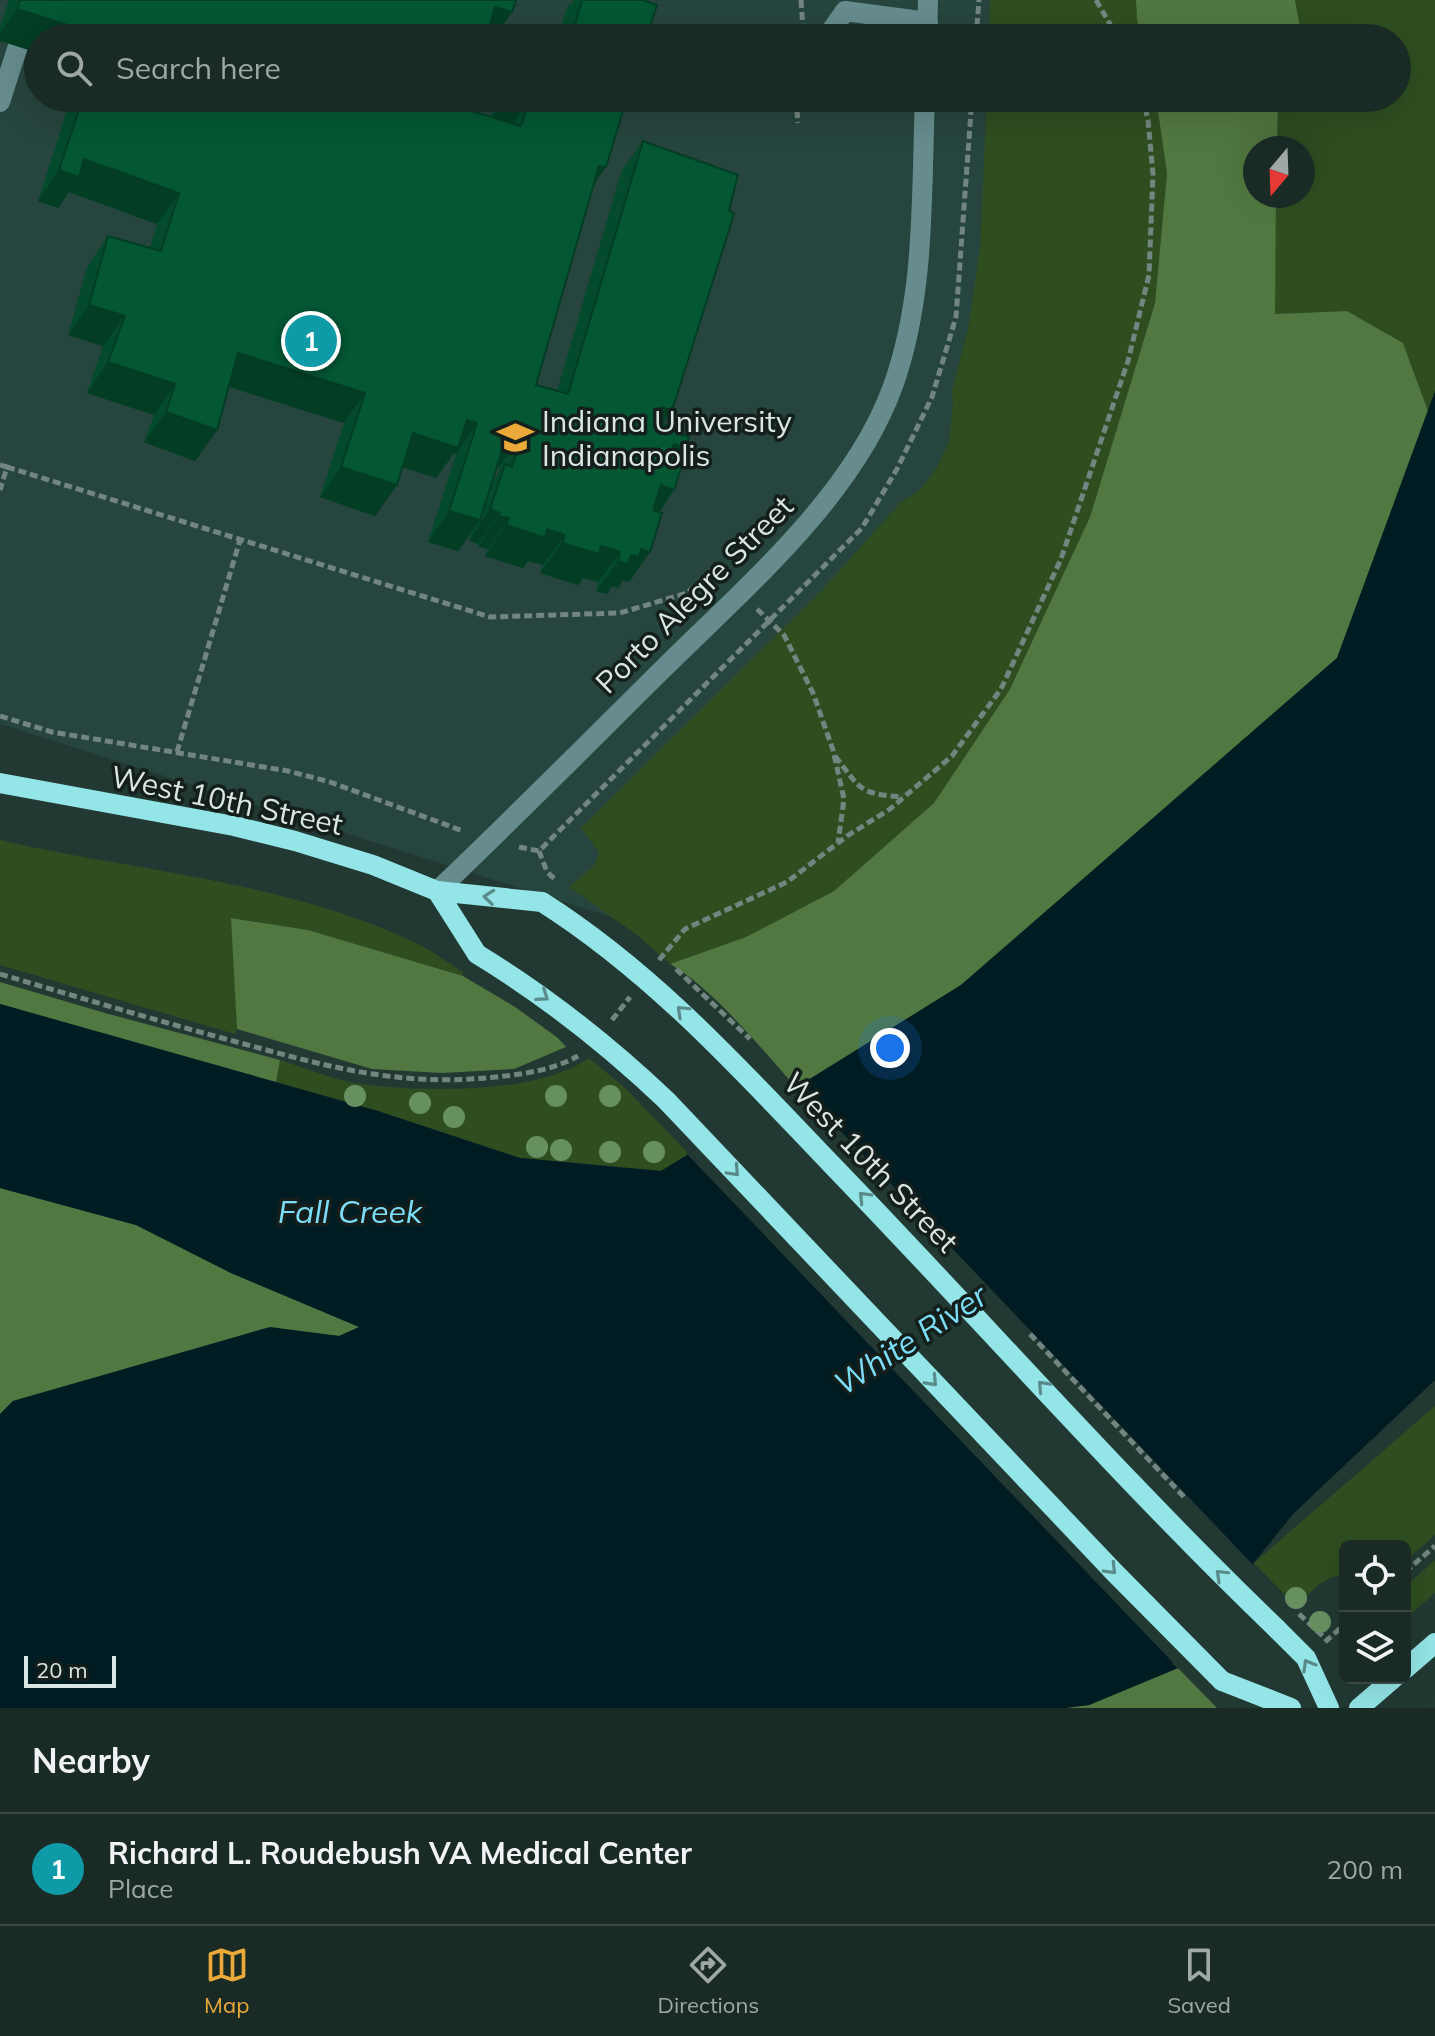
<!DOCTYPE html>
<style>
:root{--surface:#1a2b26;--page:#23332e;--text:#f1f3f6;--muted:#9fa7a7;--line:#384743;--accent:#eba939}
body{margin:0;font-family:Mulish,sans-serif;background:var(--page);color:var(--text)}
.controls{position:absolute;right:24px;bottom:24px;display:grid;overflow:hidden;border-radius:12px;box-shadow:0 8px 32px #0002}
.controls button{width:72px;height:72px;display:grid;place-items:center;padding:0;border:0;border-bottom:2px solid var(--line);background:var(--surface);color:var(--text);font:40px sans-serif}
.compass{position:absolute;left:1243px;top:136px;width:72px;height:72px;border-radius:50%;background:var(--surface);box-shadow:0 8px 32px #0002;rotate:199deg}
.scale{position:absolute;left:24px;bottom:20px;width:92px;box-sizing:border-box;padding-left:8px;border:4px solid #d9e6e3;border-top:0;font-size:22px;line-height:28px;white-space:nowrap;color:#d9e6e3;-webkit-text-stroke:6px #141e1b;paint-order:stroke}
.you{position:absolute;left:890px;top:1048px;width:28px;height:28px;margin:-20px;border:6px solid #fff;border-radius:50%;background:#1a73e8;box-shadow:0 0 0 12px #1a73e833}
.badge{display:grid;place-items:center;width:52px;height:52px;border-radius:50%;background:var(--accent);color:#fff;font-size:26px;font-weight:700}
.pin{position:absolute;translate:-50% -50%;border:4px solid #fff;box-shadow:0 2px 8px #0006}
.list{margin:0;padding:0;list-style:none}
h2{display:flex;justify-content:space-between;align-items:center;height:104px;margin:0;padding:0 32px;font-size:34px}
h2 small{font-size:26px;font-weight:400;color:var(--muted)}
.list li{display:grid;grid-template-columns:52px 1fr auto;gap:24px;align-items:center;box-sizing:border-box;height:112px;padding:0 32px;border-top:2px solid var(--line)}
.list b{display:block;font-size:30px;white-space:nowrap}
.list p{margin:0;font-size:26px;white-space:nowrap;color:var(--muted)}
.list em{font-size:26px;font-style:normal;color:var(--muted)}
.icon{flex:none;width:44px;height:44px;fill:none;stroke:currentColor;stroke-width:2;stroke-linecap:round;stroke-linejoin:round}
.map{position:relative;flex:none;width:1435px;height:1708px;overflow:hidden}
.search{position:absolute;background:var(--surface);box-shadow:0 8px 32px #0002;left:24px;right:24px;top:24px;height:88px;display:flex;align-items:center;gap:20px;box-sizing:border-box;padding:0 28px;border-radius:44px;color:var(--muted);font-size:30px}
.sheet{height:216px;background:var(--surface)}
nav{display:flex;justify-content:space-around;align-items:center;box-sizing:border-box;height:112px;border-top:2px solid var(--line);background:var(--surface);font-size:22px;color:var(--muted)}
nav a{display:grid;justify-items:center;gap:4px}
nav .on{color:var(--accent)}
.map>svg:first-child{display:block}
.built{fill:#26453e}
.green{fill:#2e4e20}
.forest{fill:#517840}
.water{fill:#001c23}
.pier{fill:#223933}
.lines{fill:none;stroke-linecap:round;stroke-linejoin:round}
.path{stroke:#738580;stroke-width:5;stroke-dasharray:8 4;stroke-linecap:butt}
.minor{stroke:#668c8d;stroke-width:20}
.major{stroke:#93e5e7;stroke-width:20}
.path-bridge{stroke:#738580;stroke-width:5;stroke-dasharray:8 4;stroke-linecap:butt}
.major-bridge{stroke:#93e5e7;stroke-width:20}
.tree{fill:#679061}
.wall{fill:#034b2c;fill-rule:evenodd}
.shaded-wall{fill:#023d24}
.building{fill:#035733;stroke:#023d24;stroke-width:2}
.oneway{stroke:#5a8b8b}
.labels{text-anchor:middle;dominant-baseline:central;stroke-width:7;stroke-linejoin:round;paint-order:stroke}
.poi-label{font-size:30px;fill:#d9e6e3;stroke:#141e1b;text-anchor:start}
.street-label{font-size:30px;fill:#d9e6e3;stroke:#141e1b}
.water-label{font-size:32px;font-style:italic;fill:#7bddf7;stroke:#141e1b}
</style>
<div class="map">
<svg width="1435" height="1708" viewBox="0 0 1435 1708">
<rect width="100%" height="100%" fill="#223933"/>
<!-- built -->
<path class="built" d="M 0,0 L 1081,0 L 1082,38 L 38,38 L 38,98 L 1085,98 L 1089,219 L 672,936 L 0,724 Z"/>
<!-- green -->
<path class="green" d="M 990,0 L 1136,0 L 1137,20 L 1142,38 L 989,38 Z
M 1295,0 L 1435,0 L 1435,391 L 1428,411 L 1403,343 L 1347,311 L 1274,314 L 1276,196 L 1303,196 L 1303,148 L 1277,148 L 1278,98 L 1397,98 L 1397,38 L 1296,38 L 1300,28 Z
M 987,98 L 1156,98 L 1167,173 L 1155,303 L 1090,517 L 1010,689 L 934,803 L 834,891 L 746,937 L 670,964 L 637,935 L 569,887 L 595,865 L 599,852 L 581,828 L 823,589 L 901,502 L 921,489 L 938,466 L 949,441 L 953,403 L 952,391 L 969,324 L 980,248 Z
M 0,840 C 139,872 286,881 416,943 C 433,951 448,963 463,972 L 463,976 L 308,930 L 232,918 L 237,1029 L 235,1034 L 0,965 Z
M 589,1058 L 626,1089 L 690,1155 L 661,1171 L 520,1158 L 378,1111 L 276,1082 L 280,1060 C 308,1069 339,1082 368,1085 C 429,1092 538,1094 589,1058 Z
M 1435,1406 L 1435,1535 L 1405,1561 L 1405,1546 L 1345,1546 L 1345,1577 C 1326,1572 1309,1595 1296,1606 L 1254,1563 Z
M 1435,1560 L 1435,1593 L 1405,1619 L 1405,1587 Z"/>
<!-- forest -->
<path class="forest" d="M 1136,0 L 1295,0 L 1300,28 L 1296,38 L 1142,38 L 1137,20 Z
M 1156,98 L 1278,98 L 1277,148 L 1255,148 L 1255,196 L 1276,196 L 1275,314 L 1347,311 L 1403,343 L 1428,411 L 1337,658 L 961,985 L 797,1088 C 763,1051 713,988 670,964 L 746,937 L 834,891 L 934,803 L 1010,689 L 1090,517 L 1155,303 L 1167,173 Z
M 231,918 L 308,930 L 463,976 L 515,1007 L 558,1038 L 566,1047 L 514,1069 L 442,1073 L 372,1069 L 237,1029 Z
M 0,982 L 105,1013 L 280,1060 L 276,1082 L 0,1004 Z
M 0,1188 L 136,1225 L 231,1273 L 360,1327 L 339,1336 L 270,1328 L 13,1401 L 0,1414 Z
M 1178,1668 L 1217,1708 L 1065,1708 L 1089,1705 Z"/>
<!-- water -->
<path class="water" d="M 1435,391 L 1435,1380 L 1294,1513 L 1172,1664 L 1178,1668 L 1089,1705 L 1065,1708 L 0,1708 L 0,1414 L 13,1401 L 270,1327 L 339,1336 L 359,1327 L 231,1273 L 136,1225 L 0,1188 L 0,1004 L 378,1111 L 520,1158 L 661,1171 L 961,985 L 1337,658 Z"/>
<!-- pier -->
<path class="pier" d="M 796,1084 L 1255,1567 L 1178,1663 L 1182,1666 L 1181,1671 L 686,1153 Z"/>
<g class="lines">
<!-- path -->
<path class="path" d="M 801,0 L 803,29
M 1096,0 L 1118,38
M 976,38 L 979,0
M 796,98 L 798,123
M 0,465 L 7,467 L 0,490
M 7,467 L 490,617 L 620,613 L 687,593 L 716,566 L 725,575
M 757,609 L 784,635 L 813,693 L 833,750 L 844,799 L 838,843
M 0,716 L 52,732 L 288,771 L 330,782 L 463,831
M 177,752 L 240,540
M 835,756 C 861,789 858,794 903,797
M 519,847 L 539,851 L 862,528 L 897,469 L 932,397 L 956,317 L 972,98
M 659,960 L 685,929 L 787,882 L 847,836 L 890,809 L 952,756 L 1001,689 L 1061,559 L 1128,361 L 1149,275 L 1153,174 L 1148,120 L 1143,98
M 0,974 C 74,996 148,1018 222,1038 C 319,1064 394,1088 496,1077 C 524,1074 553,1070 578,1056
M 612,1020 L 630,997
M 1405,1572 L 1435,1546
M 1325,1642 L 1345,1624"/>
<!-- minor -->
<path class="minor" d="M 826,38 L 845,11 L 928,22
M 927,38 L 928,0
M 0,102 L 18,46
M 437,891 C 515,817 590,741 666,666 C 747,586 854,495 893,386 C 926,294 921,194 925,98"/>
<!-- major -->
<path class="major" d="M 0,783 L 234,826 L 295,841 L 373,865 L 437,891 L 542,902
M 437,891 L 477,954
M 1277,1629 L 1306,1658 L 1329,1708
M 1405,1669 L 1435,1643
M 1222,1681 L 1291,1708
M 1359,1708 L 1394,1678"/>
<!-- path-bridge -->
<path class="path-bridge" d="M 539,851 L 547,872 L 556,880
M 676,969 L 750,1039
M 1030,1334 L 1185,1498
M 1299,1614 L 1327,1640"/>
<!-- major-bridge -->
<path class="major-bridge" d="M 542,902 C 654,973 742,1071 833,1166 C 981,1319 1123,1481 1277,1629
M 477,954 C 546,996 607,1044 666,1100 L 1115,1573 L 1222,1681"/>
</g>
<!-- trees -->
<g class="tree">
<circle cx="355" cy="1096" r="11"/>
<circle cx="556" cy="1096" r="11"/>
<circle cx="610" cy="1096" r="11"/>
<circle cx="420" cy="1103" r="11"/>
<circle cx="454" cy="1117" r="11"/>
<circle cx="537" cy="1147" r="11"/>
<circle cx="561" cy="1150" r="11"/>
<circle cx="610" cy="1152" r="11"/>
<circle cx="654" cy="1152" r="11"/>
<circle cx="1296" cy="1598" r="11"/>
<circle cx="1320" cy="1622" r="11"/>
</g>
<!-- wall -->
<path class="wall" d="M 9,0 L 516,0 L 512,12 L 494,38 L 38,38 L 0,41 L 0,27 Z
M 574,0 L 643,0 L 646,38 L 546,38 L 549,34 L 558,38 L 566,10 Z
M 71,98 L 430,98 L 491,117 L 500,98 L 627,98 L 594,184 L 536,385 L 557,391 L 621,172 L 643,141 L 663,424 L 678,433 L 686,448 L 675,463 L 674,490 L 659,512 L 650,552 L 629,582 L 623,580 L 618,588 L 612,586 L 607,594 L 596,591 L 598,582 L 583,578 L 578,585 L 540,573 L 543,565 L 528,561 L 523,568 L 485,556 L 488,549 L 478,547 L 478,544 L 469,540 L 472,532 L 458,551 L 428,542 L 456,454 L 454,453 L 436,478 L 403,467 L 375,516 L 320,497 L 344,423 L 229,387 L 217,430 L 195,461 L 144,442 L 154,415 L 87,393 L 103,346 L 68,335 L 87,267 L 108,236 L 150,248 L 157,224 L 69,192 L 58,208 L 38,201 ZM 497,465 L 500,466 L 498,474 L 492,482 Z"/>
<!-- shaded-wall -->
<path class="shaded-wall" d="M 495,7 L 512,12 L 494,38 L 474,38 Z
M 17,9 L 103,36 L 101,38 L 38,38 L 38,53 L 0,41 L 0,33 Z
M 506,98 L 530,98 L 509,129 L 489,122 Z
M 84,159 L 179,193 L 157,224 L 69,192 L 58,208 L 38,201 L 59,170 Z
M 599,166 L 606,167 L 584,198 Z
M 89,305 L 125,316 L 103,346 L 68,335 Z
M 238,353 L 365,393 L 344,423 L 217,383 Z
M 108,362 L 175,384 L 154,415 L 87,393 Z
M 662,407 L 672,411 L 650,442 Z
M 166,412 L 217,430 L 195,461 L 144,442 Z
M 467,420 L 477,423 L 456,454 L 454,453 L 436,478 L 392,464 L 413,433 Z
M 508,432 L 522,436 L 500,466 L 487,463 Z
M 674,444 L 686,448 L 664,478 L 653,474 Z
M 341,467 L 397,485 L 375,516 L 320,497 Z
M 661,485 L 674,490 L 653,521 L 640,515 Z
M 490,509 L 500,513 L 478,544 L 469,540 Z
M 449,511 L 480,520 L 458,551 L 428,542 Z
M 499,516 L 509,518 L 488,549 L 478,547 Z
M 506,525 L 547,529 L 565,535 L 543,565 L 528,561 L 523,568 L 485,556 Z
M 562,543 L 601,546 L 620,552 L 598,582 L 583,578 L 578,585 L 540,573 Z
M 641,549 L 650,552 L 629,582 L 623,580 L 618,588 L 612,586 L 607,594 L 596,591 L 618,561 Z"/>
<!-- building -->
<path class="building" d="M 20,0 L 516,0 L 512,12 L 495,7 L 486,38 L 433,38 L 422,34 L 420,38 L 102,38 L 103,36 L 17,9 Z
M 582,0 L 643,0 L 657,5 L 646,38 L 571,38 Z
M 549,34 L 559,38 L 548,38 Z
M 83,98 L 430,98 L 521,126 L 530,98 L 627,98 L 606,167 L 599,166 L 536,385 L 568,394 L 643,141 L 738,175 L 729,210 L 734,214 L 672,411 L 662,407 L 658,422 L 679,429 L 678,433 L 689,437 L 686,448 L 674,444 L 669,460 L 682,465 L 674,490 L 661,485 L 653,510 L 662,513 L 650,552 L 641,549 L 639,557 L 631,555 L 628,564 L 618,561 L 620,552 L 601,546 L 599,554 L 562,543 L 565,535 L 547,529 L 545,538 L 506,525 L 509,518 L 499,516 L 500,513 L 490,509 L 505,464 L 512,467 L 522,436 L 508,432 L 480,520 L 449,511 L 477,423 L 467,420 L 458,448 L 413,433 L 397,485 L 341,467 L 365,393 L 238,353 L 217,430 L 166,412 L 175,384 L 108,362 L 125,316 L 89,305 L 108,236 L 161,251 L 179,193 L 84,159 L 79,177 L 59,170 Z"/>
<!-- one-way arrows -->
<defs><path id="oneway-chevron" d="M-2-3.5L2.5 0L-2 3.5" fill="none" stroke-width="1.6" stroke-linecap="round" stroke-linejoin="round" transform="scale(2)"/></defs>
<g class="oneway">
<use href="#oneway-chevron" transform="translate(489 897) rotate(-174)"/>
<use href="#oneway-chevron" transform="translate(543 996) rotate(35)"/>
<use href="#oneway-chevron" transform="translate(682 1011) rotate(-136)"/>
<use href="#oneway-chevron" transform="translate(734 1171) rotate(47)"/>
<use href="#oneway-chevron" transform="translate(864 1197) rotate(-134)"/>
<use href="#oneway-chevron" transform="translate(932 1381) rotate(47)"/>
<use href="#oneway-chevron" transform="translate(1043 1386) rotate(-133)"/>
<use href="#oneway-chevron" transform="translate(1111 1569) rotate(46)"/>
<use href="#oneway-chevron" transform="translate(1221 1575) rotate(-136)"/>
<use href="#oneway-chevron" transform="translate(1308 1665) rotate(-120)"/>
</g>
<!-- icons -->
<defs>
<symbol id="university-bare" viewBox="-9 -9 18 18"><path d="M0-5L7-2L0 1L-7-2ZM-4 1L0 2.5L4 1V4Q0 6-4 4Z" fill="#eba939" stroke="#141e1b" stroke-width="2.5" paint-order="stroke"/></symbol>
</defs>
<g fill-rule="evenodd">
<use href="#university-bare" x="490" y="412" width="51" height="51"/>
</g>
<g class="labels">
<!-- poi labels -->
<g class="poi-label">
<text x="542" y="421">Indiana University<tspan x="542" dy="34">Indianapolis</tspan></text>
</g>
<!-- street labels -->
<g class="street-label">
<text transform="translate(694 594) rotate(-45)">Porto Alegre Street</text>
<text transform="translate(227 800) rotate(12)">West 10th Street</text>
<text transform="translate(871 1162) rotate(46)">West 10th Street</text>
</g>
<!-- water labels -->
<g class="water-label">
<text x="350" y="1211">Fall Creek</text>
<text transform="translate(910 1339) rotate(-33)">White River</text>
</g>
</g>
</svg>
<div class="controls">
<button><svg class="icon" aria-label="locate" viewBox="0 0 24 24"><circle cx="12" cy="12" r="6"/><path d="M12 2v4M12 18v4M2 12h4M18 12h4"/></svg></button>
<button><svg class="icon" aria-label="layers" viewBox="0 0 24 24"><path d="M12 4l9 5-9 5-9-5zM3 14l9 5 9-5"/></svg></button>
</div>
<svg class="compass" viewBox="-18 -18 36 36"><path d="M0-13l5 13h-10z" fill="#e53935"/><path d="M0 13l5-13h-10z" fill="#9fa7a7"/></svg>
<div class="scale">20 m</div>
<div class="you"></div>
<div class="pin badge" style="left:311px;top:341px;background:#0f9aa8">1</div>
<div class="search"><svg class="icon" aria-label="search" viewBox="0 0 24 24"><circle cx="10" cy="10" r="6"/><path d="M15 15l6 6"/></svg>Search here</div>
</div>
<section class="sheet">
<h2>Nearby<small></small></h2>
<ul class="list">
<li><span class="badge" style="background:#0f9aa8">1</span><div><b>Richard L. Roudebush VA Medical Center</b><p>Place</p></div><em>200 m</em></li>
</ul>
</section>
<nav>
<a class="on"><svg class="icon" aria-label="map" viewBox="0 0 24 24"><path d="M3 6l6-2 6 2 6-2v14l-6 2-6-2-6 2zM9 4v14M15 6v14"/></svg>Map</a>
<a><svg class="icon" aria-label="directions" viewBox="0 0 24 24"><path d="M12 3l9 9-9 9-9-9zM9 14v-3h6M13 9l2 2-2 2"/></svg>Directions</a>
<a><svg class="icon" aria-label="saved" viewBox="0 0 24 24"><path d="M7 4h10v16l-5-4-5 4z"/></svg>Saved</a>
</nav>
